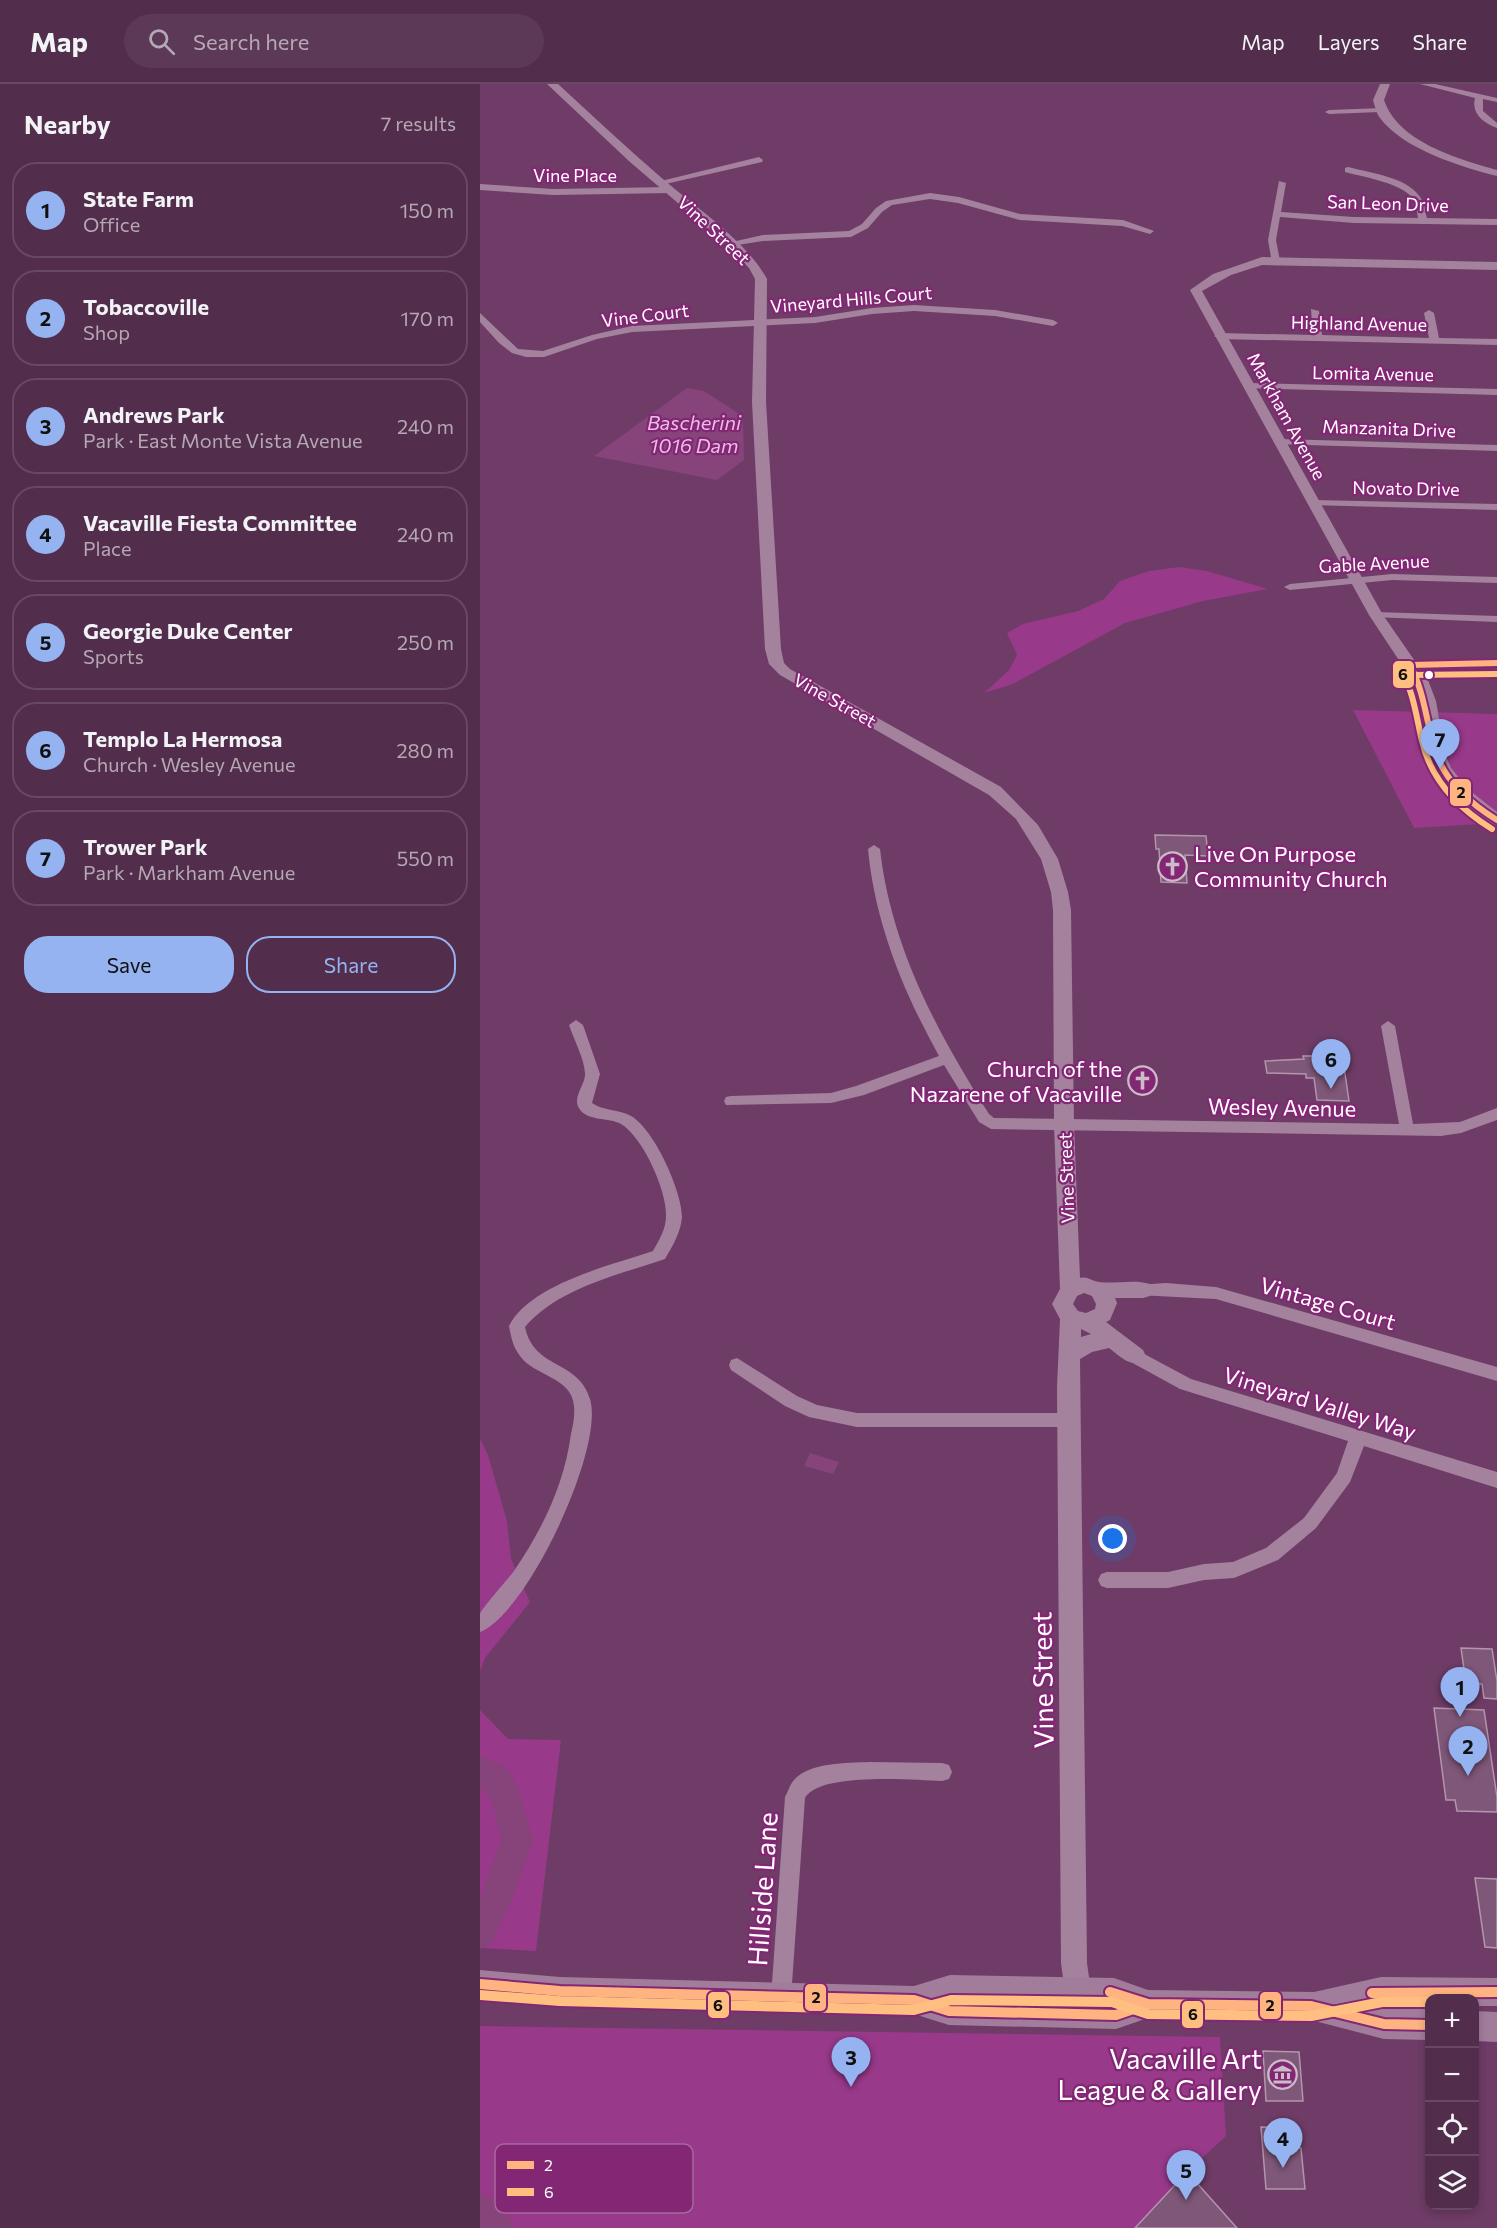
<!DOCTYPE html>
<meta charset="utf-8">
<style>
:root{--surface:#522d4c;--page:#5c3956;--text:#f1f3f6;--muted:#b5a8b5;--line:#684964;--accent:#95b2f1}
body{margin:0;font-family:Commissioner,sans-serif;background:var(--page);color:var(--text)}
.controls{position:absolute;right:18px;bottom:18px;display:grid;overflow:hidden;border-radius:12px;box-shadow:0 3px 9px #0003}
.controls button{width:54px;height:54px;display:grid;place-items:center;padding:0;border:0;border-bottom:2px solid var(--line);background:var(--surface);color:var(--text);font:30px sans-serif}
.you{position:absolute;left:633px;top:1455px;width:21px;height:21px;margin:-15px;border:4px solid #fff;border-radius:50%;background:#1a73e8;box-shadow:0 0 0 9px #1a73e833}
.badge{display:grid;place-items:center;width:39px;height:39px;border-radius:50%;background:var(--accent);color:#111;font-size:20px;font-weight:700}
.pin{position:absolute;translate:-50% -50px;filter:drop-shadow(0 2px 3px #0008)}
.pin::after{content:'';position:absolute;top:32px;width:21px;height:18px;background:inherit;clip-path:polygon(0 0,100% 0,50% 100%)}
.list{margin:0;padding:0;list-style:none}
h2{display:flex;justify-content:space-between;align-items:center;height:78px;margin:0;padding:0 24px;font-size:26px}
h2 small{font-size:20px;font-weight:400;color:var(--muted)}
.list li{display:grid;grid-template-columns:39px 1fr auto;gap:18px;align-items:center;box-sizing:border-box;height:96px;margin:0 12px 12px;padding:0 12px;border:2px solid var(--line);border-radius:24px}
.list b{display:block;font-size:22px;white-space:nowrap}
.list p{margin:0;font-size:20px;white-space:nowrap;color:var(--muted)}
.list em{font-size:20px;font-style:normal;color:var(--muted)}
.actions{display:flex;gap:12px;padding:18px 24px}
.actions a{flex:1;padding:14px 0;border:2px solid var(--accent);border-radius:24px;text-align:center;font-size:21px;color:var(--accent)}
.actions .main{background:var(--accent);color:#111}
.icon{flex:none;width:33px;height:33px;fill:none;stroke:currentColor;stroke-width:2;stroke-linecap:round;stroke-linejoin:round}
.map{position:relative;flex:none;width:1017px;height:2144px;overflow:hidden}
header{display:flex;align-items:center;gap:36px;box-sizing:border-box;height:84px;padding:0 30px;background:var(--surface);border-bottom:2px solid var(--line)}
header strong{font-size:28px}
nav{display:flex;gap:33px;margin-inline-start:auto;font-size:21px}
.search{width:420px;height:54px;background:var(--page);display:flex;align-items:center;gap:15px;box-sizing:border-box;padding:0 21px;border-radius:33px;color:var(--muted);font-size:22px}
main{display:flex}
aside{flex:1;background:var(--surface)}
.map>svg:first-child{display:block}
.green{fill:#98398a}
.water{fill:#86447b}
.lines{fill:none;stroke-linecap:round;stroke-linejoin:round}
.river{fill:#86447b;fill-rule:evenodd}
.building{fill:#7f5779;stroke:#b395ae;stroke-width:1.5}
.minor{fill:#a4829e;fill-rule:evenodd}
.tertiary{fill:#a4829e;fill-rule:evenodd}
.secondary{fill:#a17d9b;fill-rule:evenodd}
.bus-1-far1-casing{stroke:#832775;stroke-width:10}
.bus-1-casing{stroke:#832775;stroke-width:14}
.bus-2-far1-casing{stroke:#832775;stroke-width:10}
.bus-2-casing{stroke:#832775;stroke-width:14}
.bus-1-far1{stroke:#ffb380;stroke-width:6}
.bus-1{stroke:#ffb380;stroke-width:10}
.bus-2-far1{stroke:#ffbf80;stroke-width:6}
.bus-2{stroke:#ffbf80;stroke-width:10}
.bus-dot{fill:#fff;stroke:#832775;stroke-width:2}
.labels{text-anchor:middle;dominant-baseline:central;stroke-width:4.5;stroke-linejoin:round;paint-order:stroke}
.far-street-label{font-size:18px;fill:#fff;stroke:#832775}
.far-water-label{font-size:20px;font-style:italic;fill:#eebce8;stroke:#832775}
.poi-label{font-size:22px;fill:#fff;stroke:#832775;text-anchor:start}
.street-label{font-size:22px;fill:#fff;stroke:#832775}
.near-street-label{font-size:27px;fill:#fff;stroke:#832775}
.near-poi-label{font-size:27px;fill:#fff;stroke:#832775;text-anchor:end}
.key{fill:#832775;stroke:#a8689e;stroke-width:1.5}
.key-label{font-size:16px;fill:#fff}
.line-badge{stroke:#832775;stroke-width:2}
.pale-badge-label{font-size:16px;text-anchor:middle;font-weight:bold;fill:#111}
</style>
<header>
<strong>Map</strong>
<div class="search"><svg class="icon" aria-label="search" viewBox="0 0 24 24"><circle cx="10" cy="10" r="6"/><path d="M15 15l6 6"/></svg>Search here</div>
<nav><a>Map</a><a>Layers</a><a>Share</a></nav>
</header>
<main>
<aside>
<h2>Nearby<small>7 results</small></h2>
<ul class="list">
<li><span class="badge">1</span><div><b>State Farm</b><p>Office</p></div><em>150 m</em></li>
<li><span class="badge">2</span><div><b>Tobaccoville</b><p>Shop</p></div><em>170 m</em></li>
<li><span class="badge">3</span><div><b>Andrews Park</b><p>Park · East Monte Vista Avenue</p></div><em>240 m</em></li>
<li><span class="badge">4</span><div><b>Vacaville Fiesta Committee</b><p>Place</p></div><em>240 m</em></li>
<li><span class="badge">5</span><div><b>Georgie Duke Center</b><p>Sports</p></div><em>250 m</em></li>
<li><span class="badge">6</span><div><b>Templo La Hermosa</b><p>Church · Wesley Avenue</p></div><em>280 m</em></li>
<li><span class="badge">7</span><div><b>Trower Park</b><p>Park · Markham Avenue</p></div><em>550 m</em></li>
</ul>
<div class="actions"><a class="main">Save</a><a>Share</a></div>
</aside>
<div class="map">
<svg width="1017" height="2144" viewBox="0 0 1017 2144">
<rect width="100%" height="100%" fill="#6e3c66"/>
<!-- green -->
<path class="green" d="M 699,483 L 727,487 L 788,505 L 723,517 L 645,539 L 533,600 L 504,609 L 529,586 L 537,571 L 527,549 L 543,540 L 598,527 L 624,515 L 640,497 L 669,487 Z
M 873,626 L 1017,630 L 1017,739 L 934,744 Z
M 0,1355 L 8,1371 L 27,1437 L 31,1475 L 50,1518 L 5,1574 L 0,1587 Z
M 0,1626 L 28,1655 L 81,1656 L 56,1867 L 0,1864 Z
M 0,1942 L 740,1953 L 746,2052 L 707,2088 L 655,2144 L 2,2144 L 0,2142 Z"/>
<!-- water -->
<path class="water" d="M 207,304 L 224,307 L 261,331 L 263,335 L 264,376 L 237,396 L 114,372 Z
M 330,1369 L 359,1378 L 353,1390 L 324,1382 Z"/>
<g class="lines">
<!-- river -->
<path class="river" d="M 0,1672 L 25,1683 L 37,1700 L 53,1756 L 31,1818 L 11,1860 L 0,1865 L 0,1814 L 21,1756 L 12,1717 L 0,1703 Z
M 0,2109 C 17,2116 27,2127 34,2144 L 0,2144 Z"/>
</g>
<!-- building -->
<path class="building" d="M 675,751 L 726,752 L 728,772 L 705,771 L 707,799 L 681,798 L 679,765 L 676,765 Z
M 823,972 L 834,972 L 835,976 L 863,976 L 869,1017 L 837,1016 L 834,994 L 826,994 L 826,990 L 787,989 L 785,977 L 824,975 Z
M 981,1564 L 1012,1565 L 1017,1597 L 1017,1615 L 1004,1614 L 1002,1600 L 986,1599 Z
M 954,1624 L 1004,1626 L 1017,1713 L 1017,1728 L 977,1727 L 975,1716 L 966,1716 Z
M 995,1794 L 1017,1795 L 1017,1864 L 1005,1863 Z
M 783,1967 L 819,1968 L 823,2017 L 786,2017 Z
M 781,2043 L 811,2044 L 813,2064 L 821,2064 L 825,2105 L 786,2105 Z
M 707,2088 L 757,2144 L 655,2144 Z"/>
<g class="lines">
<!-- minor -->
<path class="minor" d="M 940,0 L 955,0 L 1017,14 L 1017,18 L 1003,15 L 1003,27 L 1017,39 L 1017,44 C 1003,39 991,29 995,14 Z
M 903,24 L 904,26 L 900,28 L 849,30 L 845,28 L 849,26 Z
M 279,73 L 283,76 L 282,78 L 181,101 L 177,98 Z
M 868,83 C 890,89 930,93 942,116 C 945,121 945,128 947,134 L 1017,135 L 1017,141 L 874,139 L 800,133 L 796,156 L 800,177 L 792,179 L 788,156 L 799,97 L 806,99 L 801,128 L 874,133 L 938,134 C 937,128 936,120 933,115 C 923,99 883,93 865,88 L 865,84 Z
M 0,100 L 73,105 L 190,103 L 194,106 L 190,109 L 73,111 L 0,106 Z
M 450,109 L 479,113 L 540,130 L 643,136 L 674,147 L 670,150 L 642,142 L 540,136 L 478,119 L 450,115 L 412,121 L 402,128 L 388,144 L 371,153 L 283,157 L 251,162 L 247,159 L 283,151 L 369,147 L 382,140 L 396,124 L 406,117 Z
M 434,221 L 515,226 L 573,236 L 578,239 L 573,242 L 515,232 L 434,227 L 392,230 L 335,239 L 152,248 L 117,255 L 64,273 L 46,273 L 32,269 L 19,259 L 0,238 L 0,229 L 38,265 L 63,267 L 112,251 L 152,242 L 335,233 L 392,224 Z
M 831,225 L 839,227 L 842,251 L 949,254 L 944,229 L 949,226 L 954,229 L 959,254 L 1017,255 L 1017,261 L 739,255 L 734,252 L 739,249 L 833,251 Z
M 768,299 L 1017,305 L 1017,311 L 764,304 L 764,300 Z
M 799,355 L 1017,361 L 1017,367 L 795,360 L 794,358 Z
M 833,416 L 1017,420 L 1017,426 L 829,421 L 829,417 Z
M 912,490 L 1017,493 L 1017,499 L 912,496 L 810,506 L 804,503 L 810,500 Z
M 896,528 L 1017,532 L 1017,538 L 892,533 L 892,529 Z
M 1017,575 L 1017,583 L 930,585 L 924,581 L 930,577 Z
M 394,761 L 400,765 C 411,863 457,948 509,1030 L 514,1034 L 919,1040 L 901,942 L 908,937 L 915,942 L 933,1040 L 980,1038 L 1017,1024 L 1017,1036 L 981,1049 L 961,1052 L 511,1045 L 499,1038 L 464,981 L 384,1011 L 351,1019 L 246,1021 L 244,1017 L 246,1013 L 251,1012 L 351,1009 L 376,1002 L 459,972 C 423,907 395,839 388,765 Z
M 96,936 L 103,941 L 120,990 L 112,1019 C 123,1027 139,1025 151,1032 C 174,1045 202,1107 202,1133 C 201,1148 192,1163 185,1175 C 138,1191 78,1204 45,1243 C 54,1286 98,1275 110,1315 C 125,1364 47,1530 0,1548 C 0,1543 0,1535 0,1530 C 1,1525 28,1495 34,1487 C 63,1444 84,1401 91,1350 C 93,1341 95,1332 94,1322 C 92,1293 54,1292 40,1272 C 33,1263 31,1253 29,1242 C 50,1200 132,1181 173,1167 C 179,1156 186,1145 186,1132 C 187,1107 163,1053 141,1040 C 129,1033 107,1038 99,1024 C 92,1013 106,1000 105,989 C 104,974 94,956 89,941 Z
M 686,1199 L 736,1203 L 1017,1283 L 1017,1297 L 736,1215 L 657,1211 L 655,1206 L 657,1201 Z
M 655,1265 L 711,1295 L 1017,1388 L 1017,1404 L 884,1362 L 870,1398 L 836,1444 L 798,1476 L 754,1494 L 724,1496 L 688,1504 L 627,1504 L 621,1502 L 618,1496 L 621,1490 L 627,1488 L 688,1488 L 724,1480 L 753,1478 L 786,1464 L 824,1434 L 857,1389 L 868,1357 L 700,1305 L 649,1277 L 647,1272 L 649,1267 Z
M 257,1274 L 317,1312 L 337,1321 L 377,1329 L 589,1329 L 595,1331 L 597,1336 L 595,1341 L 589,1343 L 377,1343 L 329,1333 L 305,1322 L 251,1286 L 249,1281 L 251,1276 Z
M 389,1678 L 462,1679 L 469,1681 L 472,1688 L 469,1695 L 462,1697 C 434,1696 339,1688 325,1714 L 311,1914 L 308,1921 L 301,1924 L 294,1921 L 291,1914 L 305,1713 C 308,1708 310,1700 314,1696 C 330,1678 367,1679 389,1678 Z"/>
<!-- tertiary -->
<path class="tertiary" d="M 67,0 L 78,0 C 113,32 148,65 184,96 C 218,125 266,157 287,195 L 286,318 L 301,565 L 304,579 L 310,585 L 521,703 L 558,741 L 578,775 L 588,808 L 591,826 L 594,1041 L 600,1194 C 607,1192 612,1197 619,1198 C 636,1200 654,1195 670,1200 L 673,1206 L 670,1212 L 663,1214 L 635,1214 L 637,1219 L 630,1236 L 626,1238 L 663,1266 L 666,1272 L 663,1278 C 649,1283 640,1272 629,1264 L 612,1268 L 600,1275 L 607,1879 L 611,1908 L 607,1917 L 598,1921 L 589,1917 L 585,1908 L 581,1879 L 577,1303 L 580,1235 L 572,1220 L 580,1205 L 574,1041 L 573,826 L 571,808 L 561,775 L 536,735 L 509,711 L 300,591 L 289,580 L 285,565 L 272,318 L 275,195 L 269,184 L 247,161 L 150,78 ZM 604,1209 L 612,1212 L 616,1220 L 615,1225 L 606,1229 L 598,1227 L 593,1220 L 597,1212 ZM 601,1245 L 611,1250 L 601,1253 Z
M 900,0 L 910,0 L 904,16 C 918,58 978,75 1017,86 L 1017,92 C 981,83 923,65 900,34 C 896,29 895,22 893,16 Z
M 782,173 L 1017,178 L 1017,186 L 782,181 L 751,191 L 722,207 L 903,531 L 948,596 L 956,617 L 965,670 L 971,684 L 989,706 L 1017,728 L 1017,741 L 1011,740 L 977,714 L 956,685 L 949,670 L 940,617 L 932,596 L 889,531 L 710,206 L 733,190 Z"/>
<!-- secondary -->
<path class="secondary" d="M 0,1886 L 80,1893 L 434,1902 L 470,1891 L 634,1894 L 668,1906 L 834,1908 L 901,1893 L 1017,1894 L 1017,1922 L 994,1922 L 994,1914 L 950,1914 L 950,1956 L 904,1955 L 831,1936 L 668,1934 L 636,1945 L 469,1941 L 434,1930 L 80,1921 L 0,1914 Z
M 994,1927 L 1017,1928 L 1017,1958 L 994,1957 Z"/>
<defs>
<path id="bus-1-far1" d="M 1017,579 L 930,581 C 945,609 946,639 956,669 C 966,699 991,720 1017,736"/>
<path id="bus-1" d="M 0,1900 L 80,1907 L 434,1916 L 469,1927 L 636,1931 L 668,1920
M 630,1908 L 668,1920 L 831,1922 L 904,1940 L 950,1941
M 892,1909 L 1017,1908"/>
<path id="bus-2-far1" d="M 921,586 C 934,609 936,632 942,657 C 951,696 978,724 1012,745
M 930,591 L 1017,590"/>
<path id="bus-2" d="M 0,1911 L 80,1917 L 434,1926 L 471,1916 L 632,1918 L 668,1930 L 831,1932 L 902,1918 L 950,1918"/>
</defs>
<!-- bus-1-far1 casing -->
<use href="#bus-1-far1" class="bus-1-far1-casing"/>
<!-- bus-1 casing -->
<use href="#bus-1" class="bus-1-casing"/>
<!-- bus-2-far1 casing -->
<use href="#bus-2-far1" class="bus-2-far1-casing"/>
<!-- bus-2 casing -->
<use href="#bus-2" class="bus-2-casing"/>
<!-- bus-1-far1 -->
<use href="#bus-1-far1" class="bus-1-far1"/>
<!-- bus-1 -->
<use href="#bus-1" class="bus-1"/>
<!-- bus-2-far1 -->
<use href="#bus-2-far1" class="bus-2-far1"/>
<!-- bus-2 -->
<use href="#bus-2" class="bus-2"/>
</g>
<!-- icons -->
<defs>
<symbol id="church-ring" viewBox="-11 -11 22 22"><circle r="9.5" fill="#832775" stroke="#ccbbc9" stroke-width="1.5"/><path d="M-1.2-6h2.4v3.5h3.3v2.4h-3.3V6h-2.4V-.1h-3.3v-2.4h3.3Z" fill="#ccbbc9"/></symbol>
<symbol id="museum-ring" viewBox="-11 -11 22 22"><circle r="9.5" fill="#832775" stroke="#ccbbc9" stroke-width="1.5"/><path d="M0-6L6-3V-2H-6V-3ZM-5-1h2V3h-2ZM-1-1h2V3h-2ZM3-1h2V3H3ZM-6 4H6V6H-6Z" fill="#ccbbc9"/></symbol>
</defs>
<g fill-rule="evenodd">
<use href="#church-ring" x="676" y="766" width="33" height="33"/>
<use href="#church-ring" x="646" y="980" width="33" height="33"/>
<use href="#museum-ring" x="786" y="1974" width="33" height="33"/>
</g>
<!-- markers -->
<circle class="bus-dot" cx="949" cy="591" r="5"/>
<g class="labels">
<!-- far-street labels -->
<g class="far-street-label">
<text x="95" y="91">Vine Place</text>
<text transform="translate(908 119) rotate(2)">San Leon Drive</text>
<text transform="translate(234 146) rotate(43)">Vine Street</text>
<text transform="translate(371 215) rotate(-5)">Vineyard Hills Court</text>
<text transform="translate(165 231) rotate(-7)">Vine Court</text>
<text transform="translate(879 239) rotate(1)">Highland Avenue</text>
<text transform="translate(893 289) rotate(1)">Lomita Avenue</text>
<text transform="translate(807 332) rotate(61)">Markham Avenue</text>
<text transform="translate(909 344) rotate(2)">Manzanita Drive</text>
<text transform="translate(926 404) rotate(1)">Novato Drive</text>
<text transform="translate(894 479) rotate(-3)">Gable Avenue</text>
<text transform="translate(355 616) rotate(29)">Vine Street</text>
<text transform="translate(586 1094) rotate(-92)">Vine Street</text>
</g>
<!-- far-water labels -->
<g class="far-water-label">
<text x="214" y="338">Bascherini<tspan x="214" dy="23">1016 Dam</tspan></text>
</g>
<!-- poi labels -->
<g class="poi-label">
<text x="714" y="769">Live On Purpose<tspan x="714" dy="25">Community Church</tspan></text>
<text x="642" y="984" text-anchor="end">Church of the<tspan x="642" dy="25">Nazarene of Vacaville</tspan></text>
</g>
<!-- street labels -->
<g class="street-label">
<text transform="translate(802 1023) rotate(1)">Wesley Avenue</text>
<text transform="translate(848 1219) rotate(16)">Vintage Court</text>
<text transform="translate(840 1319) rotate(17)">Vineyard Valley Way</text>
</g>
<!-- near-street labels -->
<g class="near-street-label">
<text transform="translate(562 1596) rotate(-91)">Vine Street</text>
<text transform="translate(282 1805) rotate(-86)">Hillside Lane</text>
</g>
<!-- near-poi labels -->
<g class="near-poi-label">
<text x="782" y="1974">Vacaville Art<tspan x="782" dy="31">League &amp; Gallery</tspan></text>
</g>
</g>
<!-- legend -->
<rect x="15" y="2060" width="198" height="69" rx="9" class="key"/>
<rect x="27" y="2077" width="27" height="8" fill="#ffb380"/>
<rect x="27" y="2104" width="27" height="8" fill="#ffbf80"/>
<g class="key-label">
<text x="64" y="2087">2</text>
<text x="64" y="2114">6</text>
</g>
<g class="line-badge">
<rect x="912" y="576" width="23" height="29" rx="6" fill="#ffbf80"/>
<rect x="969" y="694" width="23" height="29" rx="6" fill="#ffb380"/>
<rect x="324" y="1899" width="23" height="29" rx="6" fill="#ffb380"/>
<rect x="227" y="1907" width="23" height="28" rx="6" fill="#ffbf80"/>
<rect x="779" y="1907" width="23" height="29" rx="6" fill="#ffb380"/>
<rect x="701" y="1916" width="23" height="29" rx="6" fill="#ffbf80"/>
</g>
<g class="pale-badge-label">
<text x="923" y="596">6</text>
<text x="981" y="714">2</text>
<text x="336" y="1919">2</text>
<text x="238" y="1927">6</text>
<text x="790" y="1927">2</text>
<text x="713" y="1936">6</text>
</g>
</svg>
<div class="controls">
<button>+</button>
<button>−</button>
<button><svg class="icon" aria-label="locate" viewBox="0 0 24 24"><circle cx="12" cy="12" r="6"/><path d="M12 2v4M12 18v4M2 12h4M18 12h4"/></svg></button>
<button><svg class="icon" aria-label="layers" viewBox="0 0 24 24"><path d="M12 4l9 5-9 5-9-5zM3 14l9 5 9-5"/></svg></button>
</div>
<div class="you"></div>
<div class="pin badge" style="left:980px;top:1633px">1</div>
<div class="pin badge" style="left:988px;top:1692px">2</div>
<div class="pin badge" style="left:371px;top:2003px">3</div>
<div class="pin badge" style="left:803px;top:2084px">4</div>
<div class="pin badge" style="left:706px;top:2116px">5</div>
<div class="pin badge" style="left:851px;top:1005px">6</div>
<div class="pin badge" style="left:960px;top:685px">7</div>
</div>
</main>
